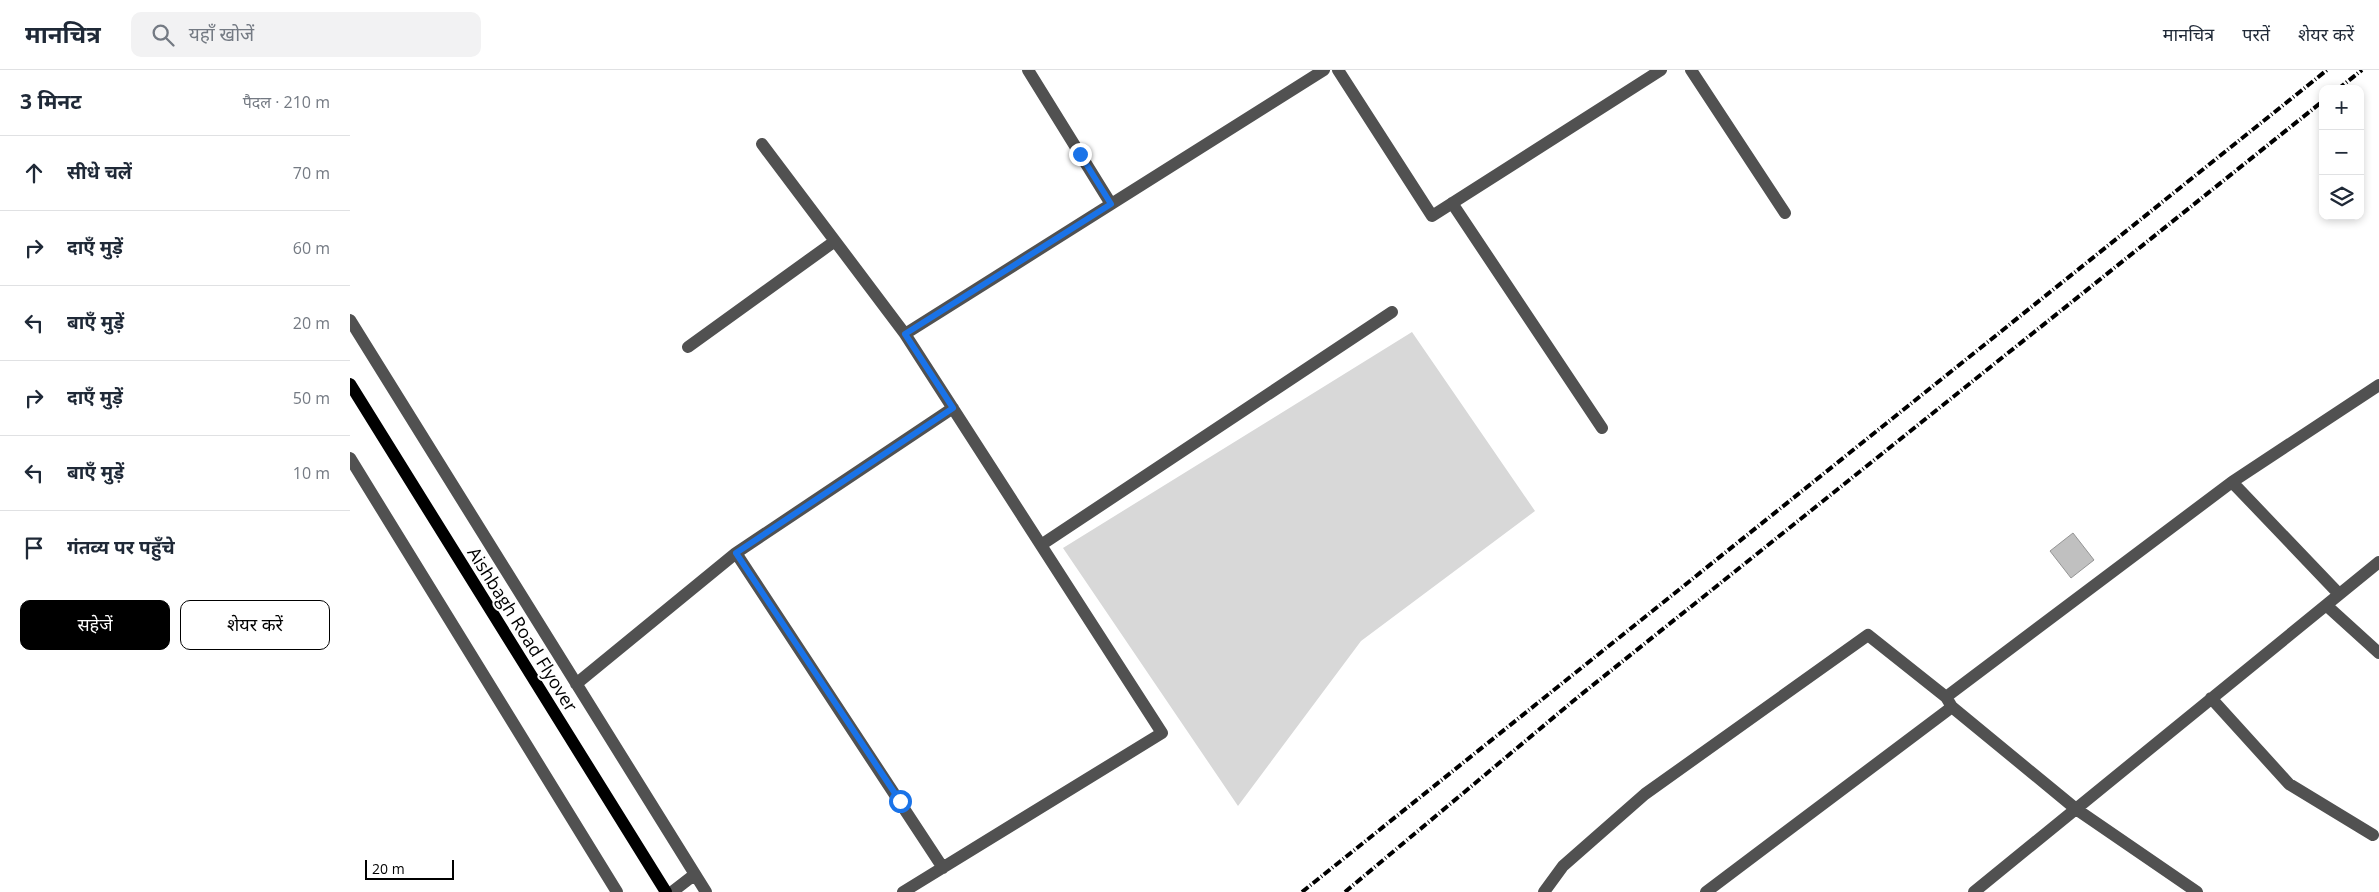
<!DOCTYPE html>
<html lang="hi">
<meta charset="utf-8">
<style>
:root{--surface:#fff;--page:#f2f2f3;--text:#1f2937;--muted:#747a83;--line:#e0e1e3;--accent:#000}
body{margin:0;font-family:"Open Sans","Noto Sans Devanagari",sans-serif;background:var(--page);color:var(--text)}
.controls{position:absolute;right:15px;top:15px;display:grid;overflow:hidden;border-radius:10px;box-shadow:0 2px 8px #0003}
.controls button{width:45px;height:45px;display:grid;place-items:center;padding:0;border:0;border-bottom:1px solid var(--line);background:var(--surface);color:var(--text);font:25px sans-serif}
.scale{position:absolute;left:15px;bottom:12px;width:89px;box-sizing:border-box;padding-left:5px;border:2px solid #000;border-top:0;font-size:14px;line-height:18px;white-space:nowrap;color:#000;-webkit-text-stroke:4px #fff;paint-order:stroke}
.stop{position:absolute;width:15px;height:15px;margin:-11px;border:4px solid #1a73e8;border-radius:50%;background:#fff}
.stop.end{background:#1a73e8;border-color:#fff;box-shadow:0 1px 5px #0008}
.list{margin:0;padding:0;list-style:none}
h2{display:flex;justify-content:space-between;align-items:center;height:65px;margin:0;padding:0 20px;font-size:21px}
h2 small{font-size:16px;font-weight:400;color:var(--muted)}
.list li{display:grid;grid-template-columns:32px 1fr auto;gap:15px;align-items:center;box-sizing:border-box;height:75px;padding:0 20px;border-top:1px solid var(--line)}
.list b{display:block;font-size:19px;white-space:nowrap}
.list em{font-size:16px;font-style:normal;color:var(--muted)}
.actions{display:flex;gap:10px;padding:15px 20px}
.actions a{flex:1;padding:11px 0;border:1px solid var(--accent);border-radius:10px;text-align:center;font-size:18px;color:var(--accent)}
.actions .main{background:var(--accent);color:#fff}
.icon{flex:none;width:28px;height:28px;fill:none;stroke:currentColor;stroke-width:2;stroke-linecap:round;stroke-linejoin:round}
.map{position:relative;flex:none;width:2029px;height:822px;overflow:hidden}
header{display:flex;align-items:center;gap:30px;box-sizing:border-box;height:70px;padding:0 25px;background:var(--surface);border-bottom:1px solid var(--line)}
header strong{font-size:24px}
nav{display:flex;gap:28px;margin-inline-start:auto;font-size:18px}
.search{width:350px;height:45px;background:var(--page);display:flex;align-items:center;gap:12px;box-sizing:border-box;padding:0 18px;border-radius:10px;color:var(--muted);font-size:19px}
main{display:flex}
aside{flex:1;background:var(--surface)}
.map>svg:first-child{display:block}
.green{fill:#d8d8d8}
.building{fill:#c0c0c0;stroke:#959595}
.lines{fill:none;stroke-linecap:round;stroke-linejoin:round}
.minor{stroke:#515151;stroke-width:12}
.major{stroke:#000;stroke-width:12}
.rail{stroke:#000;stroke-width:4;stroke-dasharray:8 2.5 1 2.5;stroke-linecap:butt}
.route{stroke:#1a73e8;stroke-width:6}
.labels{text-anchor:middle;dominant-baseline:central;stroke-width:4;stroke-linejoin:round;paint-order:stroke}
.street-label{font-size:18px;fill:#000;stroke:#fff}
</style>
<header>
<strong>मानचित्र</strong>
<div class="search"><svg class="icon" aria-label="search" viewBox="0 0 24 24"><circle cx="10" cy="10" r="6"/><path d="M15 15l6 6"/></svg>यहाँ खोजें</div>
<nav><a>मानचित्र</a><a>परतें</a><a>शेयर करें</a></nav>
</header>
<main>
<aside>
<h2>3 मिनट<small>पैदल · 210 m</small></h2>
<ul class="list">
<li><svg class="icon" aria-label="ahead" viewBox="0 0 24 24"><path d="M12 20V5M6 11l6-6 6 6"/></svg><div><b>सीधे चलें</b></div><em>70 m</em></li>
<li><svg class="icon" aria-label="right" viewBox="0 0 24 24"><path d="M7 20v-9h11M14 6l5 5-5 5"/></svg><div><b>दाएँ मुड़ें</b></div><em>60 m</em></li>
<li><svg class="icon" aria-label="left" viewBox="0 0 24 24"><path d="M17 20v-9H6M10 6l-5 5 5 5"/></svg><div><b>बाएँ मुड़ें</b></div><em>20 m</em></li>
<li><svg class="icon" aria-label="right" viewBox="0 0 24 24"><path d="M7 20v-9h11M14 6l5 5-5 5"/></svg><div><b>दाएँ मुड़ें</b></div><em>50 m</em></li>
<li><svg class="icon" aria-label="left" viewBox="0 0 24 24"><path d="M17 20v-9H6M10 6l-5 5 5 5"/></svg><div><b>बाएँ मुड़ें</b></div><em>10 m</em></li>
<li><svg class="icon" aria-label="arrive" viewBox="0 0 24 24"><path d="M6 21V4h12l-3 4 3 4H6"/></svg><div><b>गंतव्य पर पहुँचे</b></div></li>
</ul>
<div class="actions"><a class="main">सहेजें</a><a>शेयर करें</a></div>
</aside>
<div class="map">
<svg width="2029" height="822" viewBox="0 0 2029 822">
<rect width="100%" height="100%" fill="#fff"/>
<!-- green -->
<path class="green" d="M 1062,262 L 1185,441 L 1011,571 L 888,736 L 713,478 Z"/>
<!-- building -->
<path class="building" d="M 1723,463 L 1744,490 L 1721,508 L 1700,481 Z"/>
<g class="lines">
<!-- minor -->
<path class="minor" d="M 678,0 L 761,134
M 988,0 L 1082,146 L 1311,0
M 1341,0 L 1435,143
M 412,74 L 555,264 L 812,663 L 553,822
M 1102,133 L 1252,358
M 0,250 L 356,822
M 555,264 L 974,0
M 338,277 L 485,171
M 0,388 L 267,822
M 1882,412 L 1989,524
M 691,475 L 1042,242
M 386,483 L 593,798
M 1976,535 L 2029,583
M 226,614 L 386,483 L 603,338
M 1596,627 L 1882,412 L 2029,315
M 1861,628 L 1939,714 L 2023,765
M 322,822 L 344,805
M 1194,822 L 1213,796 L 1295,724 L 1518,565 L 1596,627 L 1602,637 L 1726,739 L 1847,822
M 1356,822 L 1602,637
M 1624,822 L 2029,492"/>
<!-- major -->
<path class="major" d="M 0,314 L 316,822"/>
<!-- rail -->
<path class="rail" d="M 1988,19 L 2012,0
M 952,822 L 1977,0
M 995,822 L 1228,627 L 1973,31"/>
</g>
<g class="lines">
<!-- route -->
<path class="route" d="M 550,731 L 386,483 L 603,338 L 555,264 L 761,134 L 730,84"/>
</g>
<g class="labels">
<!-- street labels -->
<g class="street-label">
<text transform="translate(173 559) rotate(58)">Aishbagh Road Flyover</text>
</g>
</g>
</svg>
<div class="controls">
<button>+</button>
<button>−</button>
<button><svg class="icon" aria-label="layers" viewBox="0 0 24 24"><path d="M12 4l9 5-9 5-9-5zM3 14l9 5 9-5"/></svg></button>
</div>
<div class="scale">20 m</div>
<div class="stop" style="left:550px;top:731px"></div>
<div class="stop end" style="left:730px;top:84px"></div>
</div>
</main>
